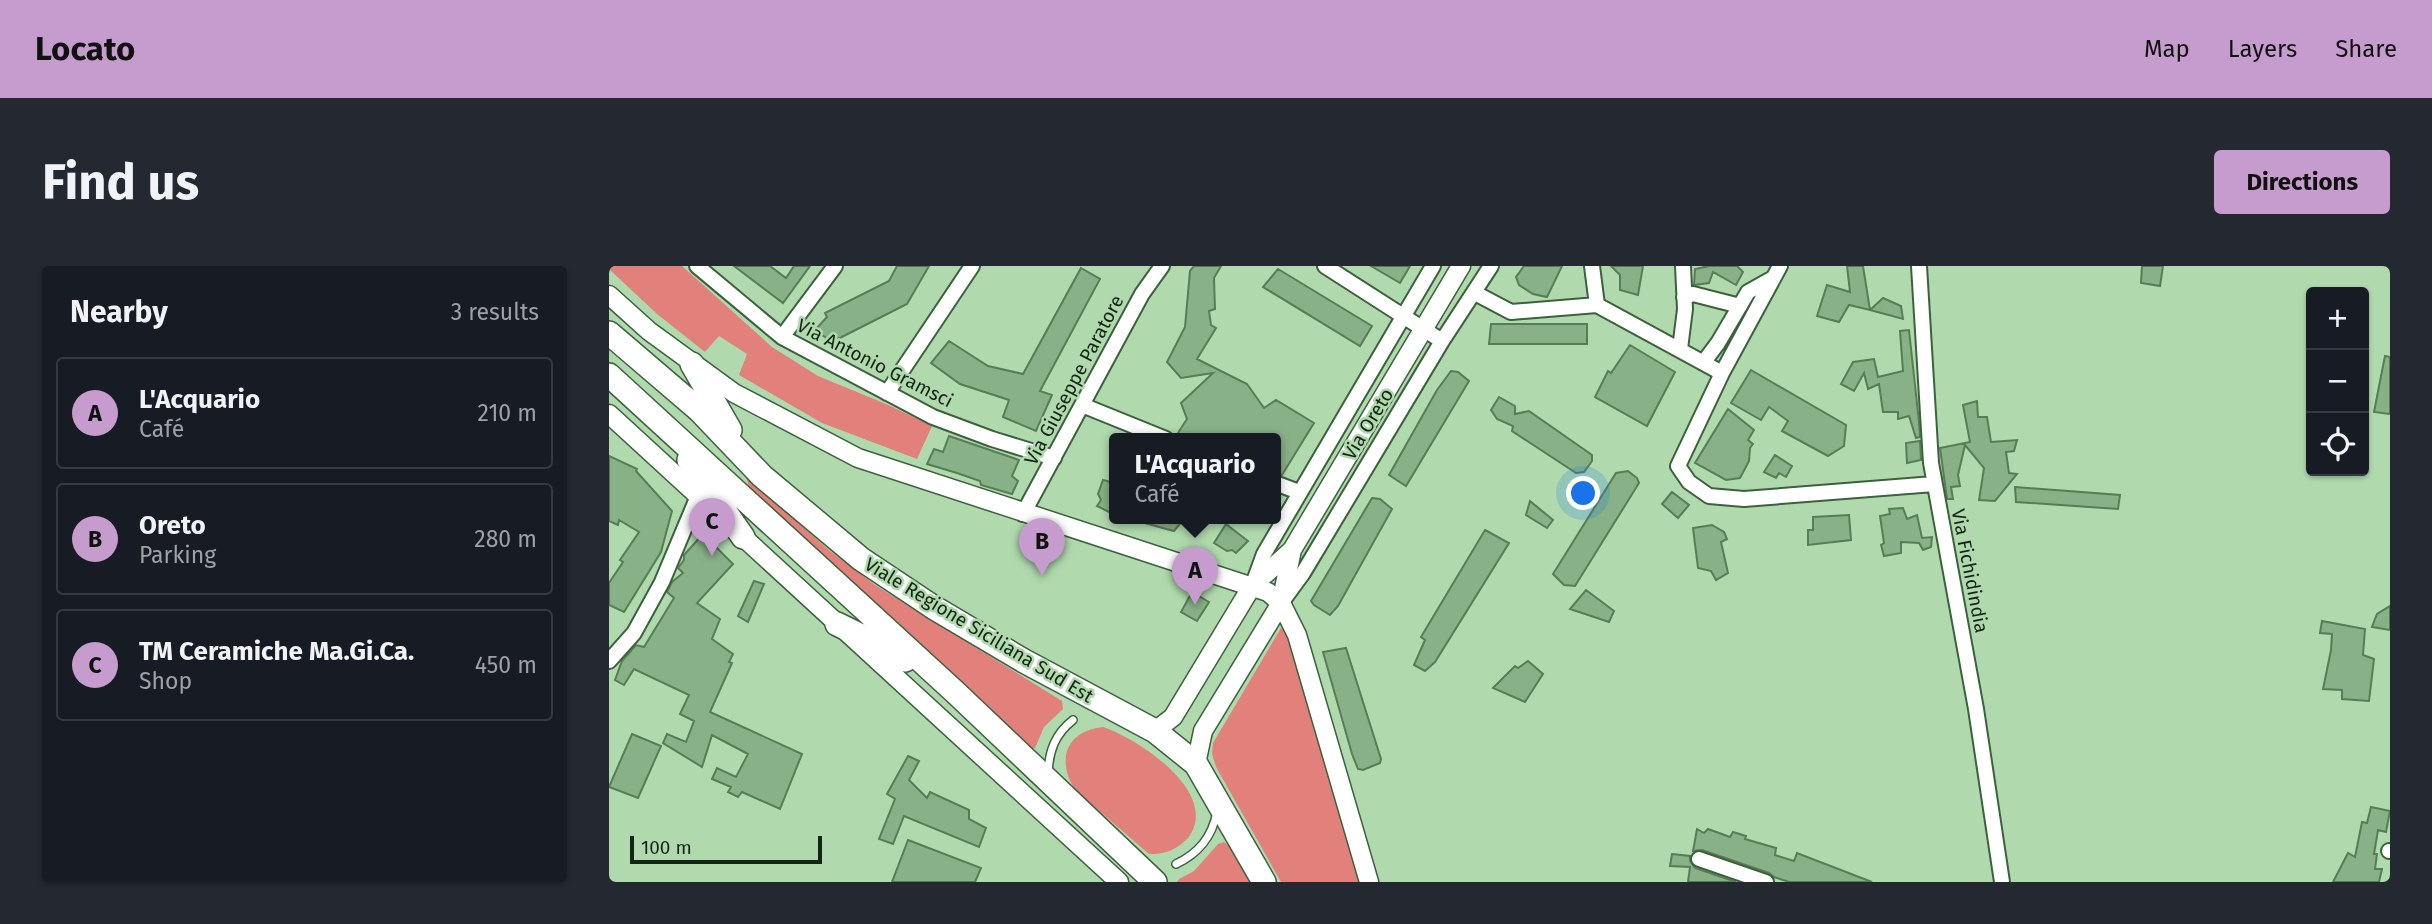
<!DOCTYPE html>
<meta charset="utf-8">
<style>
:root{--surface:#171b24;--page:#242831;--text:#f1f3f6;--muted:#9ea1a6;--line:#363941;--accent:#c59ccd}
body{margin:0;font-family:"Fira Sans",sans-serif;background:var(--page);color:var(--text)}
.controls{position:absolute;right:21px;top:21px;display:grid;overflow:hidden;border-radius:7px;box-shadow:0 2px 5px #0004}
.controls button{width:63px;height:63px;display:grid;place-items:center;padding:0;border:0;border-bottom:2px solid var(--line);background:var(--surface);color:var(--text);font:35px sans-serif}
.scale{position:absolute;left:21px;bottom:18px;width:192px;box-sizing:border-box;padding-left:7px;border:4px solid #142414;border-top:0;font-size:19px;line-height:24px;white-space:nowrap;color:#142414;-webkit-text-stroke:5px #b0daae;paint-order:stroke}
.you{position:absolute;left:975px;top:228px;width:24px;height:24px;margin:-18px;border:5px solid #fff;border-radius:50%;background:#1a73e8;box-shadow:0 0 0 10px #1a73e833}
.badge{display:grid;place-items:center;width:46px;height:46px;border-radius:50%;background:var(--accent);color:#111;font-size:23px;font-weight:700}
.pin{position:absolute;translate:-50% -58px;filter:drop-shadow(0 2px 4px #0008)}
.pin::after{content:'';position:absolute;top:37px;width:24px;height:21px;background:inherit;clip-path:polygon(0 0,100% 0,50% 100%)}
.popup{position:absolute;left:500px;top:167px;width:172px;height:91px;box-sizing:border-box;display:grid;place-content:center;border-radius:7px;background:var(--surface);filter:drop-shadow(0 2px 5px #0005);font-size:23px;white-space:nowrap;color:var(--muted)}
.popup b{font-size:26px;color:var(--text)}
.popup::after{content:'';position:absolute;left:50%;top:100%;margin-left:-14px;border:14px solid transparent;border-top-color:var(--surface)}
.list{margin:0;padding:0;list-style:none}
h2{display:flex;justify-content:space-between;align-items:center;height:91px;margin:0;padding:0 28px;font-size:30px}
h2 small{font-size:23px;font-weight:400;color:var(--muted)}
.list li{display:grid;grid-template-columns:46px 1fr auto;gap:21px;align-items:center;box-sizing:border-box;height:112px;margin:0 14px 14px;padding:0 14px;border:2px solid var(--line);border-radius:7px}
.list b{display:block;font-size:26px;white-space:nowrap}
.list p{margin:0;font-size:23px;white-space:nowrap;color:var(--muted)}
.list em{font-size:23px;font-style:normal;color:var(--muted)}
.icon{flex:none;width:38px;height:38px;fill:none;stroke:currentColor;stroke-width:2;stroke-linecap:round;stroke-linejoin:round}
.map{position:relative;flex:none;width:1781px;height:616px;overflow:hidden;border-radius:7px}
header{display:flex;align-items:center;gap:42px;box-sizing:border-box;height:98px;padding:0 35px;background:var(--accent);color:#111}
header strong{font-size:33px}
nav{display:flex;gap:38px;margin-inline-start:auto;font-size:24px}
.intro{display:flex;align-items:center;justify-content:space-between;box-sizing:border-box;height:168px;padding:0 42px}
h1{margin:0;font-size:49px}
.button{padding:18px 32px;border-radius:7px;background:var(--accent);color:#111;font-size:24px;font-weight:700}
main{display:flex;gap:42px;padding:0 42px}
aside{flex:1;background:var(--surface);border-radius:7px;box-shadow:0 2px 5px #0004}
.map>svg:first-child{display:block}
.green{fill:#e2817c}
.building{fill:#89b187;stroke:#577d56;stroke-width:2}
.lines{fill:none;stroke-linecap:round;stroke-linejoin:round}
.service-casing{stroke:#3c613c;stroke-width:10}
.minor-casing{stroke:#3c613c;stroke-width:18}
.tertiary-casing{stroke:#3c613c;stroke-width:21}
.primary-casing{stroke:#3c613c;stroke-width:26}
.service{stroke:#fff;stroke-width:7}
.minor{stroke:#fff;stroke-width:14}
.tertiary{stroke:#fff;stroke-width:18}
.primary{stroke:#fff;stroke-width:23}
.labels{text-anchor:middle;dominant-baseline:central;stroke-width:5;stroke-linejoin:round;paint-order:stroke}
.street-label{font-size:19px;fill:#142414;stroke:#b0daae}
</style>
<header>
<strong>Locato</strong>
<nav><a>Map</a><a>Layers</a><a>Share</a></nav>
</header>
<div class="intro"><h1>Find us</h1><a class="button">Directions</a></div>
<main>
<aside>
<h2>Nearby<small>3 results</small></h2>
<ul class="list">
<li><span class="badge">A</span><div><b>L'Acquario</b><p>Café</p></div><em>210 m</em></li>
<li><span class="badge">B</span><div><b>Oreto</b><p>Parking</p></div><em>280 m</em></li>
<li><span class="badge">C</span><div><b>TM Ceramiche Ma.Gi.Ca.</b><p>Shop</p></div><em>450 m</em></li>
</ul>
</aside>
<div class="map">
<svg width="1781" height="616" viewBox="0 0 1781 616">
<rect width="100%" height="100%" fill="#b0daae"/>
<!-- green -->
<path class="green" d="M 0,0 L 73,0 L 163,81 L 209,110 L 277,138 L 323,160 L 308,193 L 213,157 L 130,109 L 138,88 L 110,70 L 96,86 L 48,48 L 0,3 Z
M 137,211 L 221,285 L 266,319 L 453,435 L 454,443 L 435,461 L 426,482 L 422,483 L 143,231 Z
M 672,362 L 680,367 L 752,616 L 672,616 L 607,501 L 603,488 L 604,477 Z
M 494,461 C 528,472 613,527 579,572 C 569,583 555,589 540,588 L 466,524 C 447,494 457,465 494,461 Z
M 615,576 L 620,580 L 641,616 L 568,616 L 570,613 L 585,605 L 609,578 Z"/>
<!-- building -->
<path class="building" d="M 125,0 L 161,0 L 177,12 L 185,0 L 201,0 L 174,37 Z
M 288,0 L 320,0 L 298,38 L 223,76 L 206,64 L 218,51 L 216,47 L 280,15 Z
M 585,0 L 612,0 L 605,12 L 606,43 L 600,45 L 602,59 L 607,62 L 588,93 L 638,118 L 655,142 L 667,134 L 705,157 L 673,209 L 667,208 L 667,173 L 573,173 L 567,170 L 578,153 L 572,137 L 604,107 L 572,112 L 558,96 L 576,61 L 581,5 Z
M 762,0 L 801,0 L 791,17 Z
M 915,0 L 953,0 L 938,31 L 924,28 L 910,19 L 907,11 Z
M 1002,0 L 1034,0 L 1029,29 L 1011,24 L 1011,9 Z
M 1094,0 L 1128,0 L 1134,6 L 1127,19 L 1104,6 L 1100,17 L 1085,19 L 1086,3 L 1096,1 Z
M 1238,0 L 1254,0 L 1261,44 L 1240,39 L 1230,56 L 1208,50 L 1218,19 L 1241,26 Z
M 1533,0 L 1554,0 L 1551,20 L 1532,17 Z
M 472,2 L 491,13 L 431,125 L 443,129 L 427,165 L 394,151 L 400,134 L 351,118 L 322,97 L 340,75 L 379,100 L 414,108 Z
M 669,3 L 763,60 L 751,80 L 654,21 Z
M 1274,32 L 1292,40 L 1294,53 L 1261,44 Z
M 882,58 L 978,58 L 978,78 L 880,78 Z
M 1300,64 L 1310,156 L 1311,171 L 1307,172 L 1300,150 L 1289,153 L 1289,146 L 1274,146 L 1270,118 L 1259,123 L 1255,107 L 1245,125 L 1232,118 L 1244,96 L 1265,93 L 1269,111 L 1294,105 L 1291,65 Z
M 1021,79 L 1066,106 L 1038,160 L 986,131 L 999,105 L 1002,107 Z
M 1776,90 L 1781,91 L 1781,148 L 1765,146 Z
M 1142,104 L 1237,159 L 1235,180 L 1219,190 L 1173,165 L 1179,155 L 1160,141 L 1152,154 L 1122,137 Z
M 842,105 L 849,106 L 860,115 L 797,220 L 780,209 L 828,124 Z
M 890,131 L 906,140 L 906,148 L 920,145 L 983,189 L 983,195 L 975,206 L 967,207 L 903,165 L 904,160 L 888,153 L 882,144 Z
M 1368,135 L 1369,151 L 1378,151 L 1382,176 L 1408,174 L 1405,185 L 1397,186 L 1400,207 L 1408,208 L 1386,235 L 1370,234 L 1375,202 L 1356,179 L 1349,209 L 1351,220 L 1342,221 L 1344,233 L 1338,233 L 1331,182 L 1361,176 L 1354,139 Z
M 1119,143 L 1145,164 L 1139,174 L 1144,178 L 1141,182 L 1140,195 L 1131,212 L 1117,214 L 1086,197 Z
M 340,170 L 410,194 L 403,210 L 409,215 L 403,228 L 372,219 L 371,215 L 348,207 L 318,198 L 325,183 L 334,186 Z
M 1311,175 L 1312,194 L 1298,197 L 1297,177 Z
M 1166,189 L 1183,200 L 1177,211 L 1170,207 L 1167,212 L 1155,206 Z
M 0,190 L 28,203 L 27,205 L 63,245 L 52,286 L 15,346 L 0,339 L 0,317 L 14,296 L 11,294 L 30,266 L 10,254 L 9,259 L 0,255 Z
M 1019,205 L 1028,212 L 1030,217 L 966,320 L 955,319 L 944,308 L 1007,207 Z
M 494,214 L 506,217 L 506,242 L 502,247 L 488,240 L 492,234 L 489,228 Z
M 1406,221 L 1511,229 L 1509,243 L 1407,236 Z
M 1063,226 L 1080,239 L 1069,252 L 1053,238 Z
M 763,232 L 771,233 L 783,243 L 729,340 L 721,349 L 705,339 L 702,335 Z
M 921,235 L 944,254 L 938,262 L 917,249 Z
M 1294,242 L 1298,253 L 1308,249 L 1313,272 L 1323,271 L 1322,281 L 1314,284 L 1310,277 L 1292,276 L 1292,287 L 1275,290 L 1272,279 L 1275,277 L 1271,250 L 1281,248 L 1280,243 Z
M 1240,249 L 1242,274 L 1199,279 L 1199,264 L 1204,264 L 1204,251 Z
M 533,253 L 575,253 L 565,265 L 532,256 Z
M 617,258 L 639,275 L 627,287 L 623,284 L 618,285 L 605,277 Z
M 1103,259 L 1115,266 L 1118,273 L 1112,276 L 1119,307 L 1107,314 L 1102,305 L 1089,302 L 1084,262 Z
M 876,264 L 900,277 L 826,396 L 816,405 L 805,399 L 816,374 L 812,371 Z
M 94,268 L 124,298 L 88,337 L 111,353 L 103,373 L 124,388 L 120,396 L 123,397 L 101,446 L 193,488 L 171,543 L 133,526 L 129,531 L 119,526 L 122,521 L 103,513 L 108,502 L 127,511 L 139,488 L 103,469 L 93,501 L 54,477 L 58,468 L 77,476 L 85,455 L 71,448 L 80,429 L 25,403 L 15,419 L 6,414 L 13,395 L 27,379 L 35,381 L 65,332 L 58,326 L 63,316 L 74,307 L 69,302 L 75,294 L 75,289 Z
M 145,315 L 155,318 L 139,356 L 129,350 Z
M 977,324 L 1005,345 L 1000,356 L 961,343 Z
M 583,326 L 600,336 L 588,355 L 572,346 Z
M 1781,340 L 1781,364 L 1763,361 L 1768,348 Z
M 1713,355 L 1756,363 L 1754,389 L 1765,393 L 1760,435 L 1733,433 L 1733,424 L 1714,423 L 1722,384 L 1723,368 L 1711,367 Z
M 737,382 L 772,493 L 771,497 L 754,504 L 749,503 L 743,488 L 714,386 Z
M 919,395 L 934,408 L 916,436 L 884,422 L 906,400 L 909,402 Z
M 23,468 L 52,480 L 29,532 L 0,521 Z
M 299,490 L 310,495 L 300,514 L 318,532 L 321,526 L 360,544 L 360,553 L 377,562 L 370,581 L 295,550 L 284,578 L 270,573 L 286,533 L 278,528 Z
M 1762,541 L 1781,545 L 1777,566 L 1769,564 L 1765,588 L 1768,588 L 1766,603 L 1773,603 L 1770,616 L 1724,616 L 1739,587 L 1746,591 L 1753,556 L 1758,557 Z
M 1088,563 L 1095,567 L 1099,563 L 1121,571 L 1124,566 L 1137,570 L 1136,573 L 1167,582 L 1166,589 L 1185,595 L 1188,587 L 1263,616 L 1180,616 L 1165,611 L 1160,607 L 1093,584 L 1084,585 Z
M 299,574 L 372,602 L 366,616 L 283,616 Z
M 1063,588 L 1081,590 L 1081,595 L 1086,602 L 1127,616 L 1079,616 L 1081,601 L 1061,600 Z"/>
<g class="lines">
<defs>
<path id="service" d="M 439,507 C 440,485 446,468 464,454
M 567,598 C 590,587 603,571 608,546"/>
<path id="minor" d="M 88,0 L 173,71 L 324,151 L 383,173 L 445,192
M 716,0 L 833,75
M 983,0 L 988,39
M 1171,0 L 1113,107 L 1069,200 L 1080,216 L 1100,230 L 1135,233 L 1325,218
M 1310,0 L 1322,197 L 1367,443 L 1393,616
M 866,27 L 902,46 L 988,39 L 1113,107
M 1075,31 L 1084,28 L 1131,40
M 173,71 L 226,0
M 1071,83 L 1076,43 L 1074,0
M 1094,97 L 1109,77 L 1139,26 L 1164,12
M 278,127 L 363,0
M 473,139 L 557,173
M 666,217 L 690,226
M 414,248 L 533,28 L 553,0
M 644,318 L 655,288 L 824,0
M 675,333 L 694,307 L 833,75 L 882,0
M 0,395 L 25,367 L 53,316 L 89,230
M 1780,585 L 1781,585
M 1090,593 L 1157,616"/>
<path id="tertiary" d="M 0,29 L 40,65 L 125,127 L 249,192 L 659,326 L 672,337 L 688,369 L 760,616
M 0,148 L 510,616
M 546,465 L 564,451 L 643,320 L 683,284 L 852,0
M 587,498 L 594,465 L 672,337 L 683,284"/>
<path id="primary" d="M 0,67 L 90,144 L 153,210 L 252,293 L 324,341 L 415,395 L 546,465 L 587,498 L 655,616
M 83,98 L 121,164
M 0,109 L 346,426 L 546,616
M 80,194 L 134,271
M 228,358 L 279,383 L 296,394"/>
</defs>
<!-- service casing -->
<use href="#service" class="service-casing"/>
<!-- minor casing -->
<use href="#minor" class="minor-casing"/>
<!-- tertiary casing -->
<use href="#tertiary" class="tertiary-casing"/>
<!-- primary casing -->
<use href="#primary" class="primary-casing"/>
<!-- service -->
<use href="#service" class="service"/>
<!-- minor -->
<use href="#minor" class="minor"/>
<!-- tertiary -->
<use href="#tertiary" class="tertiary"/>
<!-- primary -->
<use href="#primary" class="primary"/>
</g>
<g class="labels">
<!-- street labels -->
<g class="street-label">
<text transform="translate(266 97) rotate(27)">Via Antonio Gramsci</text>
<text transform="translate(465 114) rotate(-62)">Via Giuseppe Paratore</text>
<text transform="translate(759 158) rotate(-59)">Via Oreto</text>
<text transform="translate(1361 305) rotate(79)">Via Fichidindia</text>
<text transform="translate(370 364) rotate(31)">Viale Regione Siciliana Sud Est</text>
</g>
</g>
</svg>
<div class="controls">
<button>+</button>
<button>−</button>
<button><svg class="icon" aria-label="locate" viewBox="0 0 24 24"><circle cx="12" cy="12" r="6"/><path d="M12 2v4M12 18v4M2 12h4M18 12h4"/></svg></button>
</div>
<div class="scale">100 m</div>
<div class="you"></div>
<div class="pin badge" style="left:586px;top:339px">A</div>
<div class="popup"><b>L'Acquario</b>Café</div>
<div class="pin badge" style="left:433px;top:310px">B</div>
<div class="pin badge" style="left:103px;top:290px">C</div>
</div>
</main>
